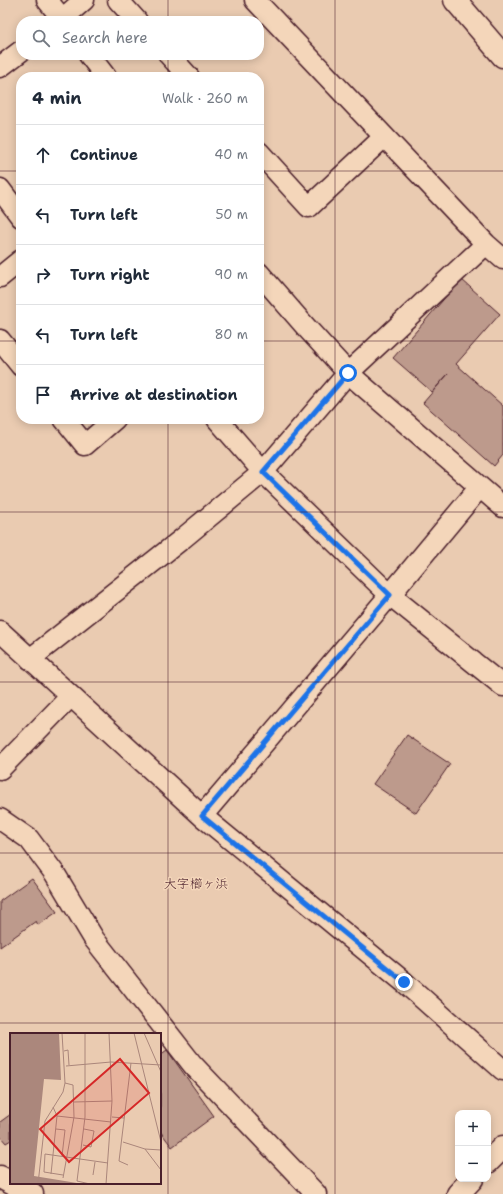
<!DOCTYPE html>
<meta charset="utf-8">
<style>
:root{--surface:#fff;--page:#f6f6f7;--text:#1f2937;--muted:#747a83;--line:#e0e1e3}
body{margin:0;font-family:"Shantell Sans","Klee One",sans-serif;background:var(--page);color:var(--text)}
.controls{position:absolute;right:12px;bottom:12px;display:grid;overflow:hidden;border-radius:8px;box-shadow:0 2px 10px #0003}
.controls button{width:36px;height:36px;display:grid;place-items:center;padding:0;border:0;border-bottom:1px solid var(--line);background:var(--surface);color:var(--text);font:20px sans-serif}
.stop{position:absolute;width:12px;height:12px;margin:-9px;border:3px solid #1a73e8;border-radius:50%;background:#fff}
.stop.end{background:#1a73e8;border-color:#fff;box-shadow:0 1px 4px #0008}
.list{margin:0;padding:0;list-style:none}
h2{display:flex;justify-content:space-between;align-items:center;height:52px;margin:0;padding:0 16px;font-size:17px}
h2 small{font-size:13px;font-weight:400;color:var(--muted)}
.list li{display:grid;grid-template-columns:26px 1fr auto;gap:12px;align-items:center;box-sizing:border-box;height:60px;padding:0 16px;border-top:1px solid var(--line)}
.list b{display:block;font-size:15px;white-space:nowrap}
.list em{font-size:13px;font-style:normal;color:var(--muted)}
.icon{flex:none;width:22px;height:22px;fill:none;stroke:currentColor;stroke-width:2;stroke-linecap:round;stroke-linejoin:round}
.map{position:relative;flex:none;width:503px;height:1194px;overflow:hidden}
.search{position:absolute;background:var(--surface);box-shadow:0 2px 10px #0003;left:16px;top:16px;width:248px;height:44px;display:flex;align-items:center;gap:10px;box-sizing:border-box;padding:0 14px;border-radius:16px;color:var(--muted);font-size:15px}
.panel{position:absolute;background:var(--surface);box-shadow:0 2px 10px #0003;left:16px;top:72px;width:248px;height:352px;border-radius:16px}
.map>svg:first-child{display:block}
.building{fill:#bd9a8c;stroke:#4a1f2b}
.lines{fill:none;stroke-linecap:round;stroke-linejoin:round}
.minor-casing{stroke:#4a1f2b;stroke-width:23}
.tertiary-casing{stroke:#4a1f2b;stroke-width:25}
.secondary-casing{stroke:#4a1f2b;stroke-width:25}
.minor{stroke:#f4d6ba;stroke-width:20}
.tertiary{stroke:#f4d6ba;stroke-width:22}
.secondary{stroke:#f4d6ba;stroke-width:22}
.route{stroke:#1a73e8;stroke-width:5}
.grid{fill:none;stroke:#4a1f2b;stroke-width:1;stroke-opacity:0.55}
.labels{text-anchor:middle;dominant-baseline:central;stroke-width:3;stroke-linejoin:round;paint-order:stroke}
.quarter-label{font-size:13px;fill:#4a1f2b;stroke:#f4d6ba}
.inset-road{fill:none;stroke:#aa867b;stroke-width:1}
.view{fill:#d62828;fill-opacity:0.15;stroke:#d62828;stroke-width:2}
.inset-edge{fill:none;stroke:#4a1f2b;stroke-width:2}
</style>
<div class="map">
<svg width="503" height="1194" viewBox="0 0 503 1194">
<rect width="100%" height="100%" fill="#eacbb1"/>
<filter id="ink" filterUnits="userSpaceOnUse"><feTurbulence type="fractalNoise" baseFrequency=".025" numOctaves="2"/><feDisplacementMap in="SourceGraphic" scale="8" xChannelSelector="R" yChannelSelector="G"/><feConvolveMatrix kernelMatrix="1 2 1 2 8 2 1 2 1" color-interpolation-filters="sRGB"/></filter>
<g filter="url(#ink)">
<!-- building -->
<path class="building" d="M 461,279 L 500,314 L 456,364 L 503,406 L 503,455 L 494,466 L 423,403 L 448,374 L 432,392 L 393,358 Z
M 407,735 L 450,764 L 416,813 L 373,784 Z
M 32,878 L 57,912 L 38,925 L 36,921 L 0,947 L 0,901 Z
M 167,1050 L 214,1116 L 172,1147 L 160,1131 L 160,1055 Z
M 11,1114 L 11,1140 L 6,1143 L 0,1136 L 0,1122 Z"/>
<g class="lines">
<defs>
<path id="minor" d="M 47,0 L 64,21
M 118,0 L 137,21
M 255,0 L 486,244 L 503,259
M 60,21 L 84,0
M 89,55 L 106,77
M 169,55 L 189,77
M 0,67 L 21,51
M 259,152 L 309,207 L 384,137
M 0,189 L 21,217
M 259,273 L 305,326 L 348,373 L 503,507
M 0,277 L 21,260
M 0,340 L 21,366
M 64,419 L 85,445 L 115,419
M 217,419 L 263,472 L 390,595 L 503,686
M 0,631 L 202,816 L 404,982 L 503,1070
M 30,659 L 182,539 L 263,472 L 348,373 L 486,244
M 0,769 L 71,696
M 202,816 L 390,595 L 479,488
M 0,819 L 29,839 L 55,874 L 94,939 L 193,1065 L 316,1194"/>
<path id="tertiary" d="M 455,0 L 503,56
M 488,1162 L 503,1147
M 458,1194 L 472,1179"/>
<path id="secondary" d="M 0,1177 L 32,1194"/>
</defs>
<!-- minor casing -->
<use href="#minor" class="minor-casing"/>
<!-- tertiary casing -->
<use href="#tertiary" class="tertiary-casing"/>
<!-- secondary casing -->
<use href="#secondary" class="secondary-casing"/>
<!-- minor -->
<use href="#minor" class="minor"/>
<!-- tertiary -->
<use href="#tertiary" class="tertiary"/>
<!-- secondary -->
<use href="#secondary" class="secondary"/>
</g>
</g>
<g class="lines" filter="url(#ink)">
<!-- route -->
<path class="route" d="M 348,373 L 263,472 L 390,595 L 202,816 L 404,982"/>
</g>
<!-- grid -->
<path class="grid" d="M 168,0 L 168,21M 335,0 L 335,1194M 168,55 L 168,77M 0,171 L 21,171M 259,171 L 503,171M 0,341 L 21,341M 259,341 L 503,341M 168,419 L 168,1194M 0,512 L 503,512M 0,682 L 503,682M 0,853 L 503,853M 0,1023 L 503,1023"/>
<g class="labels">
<!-- quarter labels -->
<g class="quarter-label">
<text x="196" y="883">大字櫛ヶ浜</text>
</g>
</g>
<!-- overview -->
<g transform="translate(10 1033)">
<rect width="151" height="151" fill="#eacbb1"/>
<path d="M 0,0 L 49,0 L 51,47 L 34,46 L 24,143 L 73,151 L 0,150 Z" fill="#ab877c"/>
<path class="inset-road" d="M 75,0 L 75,84 L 67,148 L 80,151M 124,0 L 151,109M 134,0 L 151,39M 54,18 L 58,17 L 59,32M 56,33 L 101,29 L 151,32M 64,69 L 102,68M 47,83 L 101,89M 102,84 L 114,85M 46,96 L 55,97 L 52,123M 113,109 L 135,116 L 151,117M 73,112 L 81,114 L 84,98 L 74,96M 135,116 L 151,137M 118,132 L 109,128 L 121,30M 41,141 L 47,83 L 43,74M 53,142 L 34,139 L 35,121 L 98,130M 83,142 L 85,129M 53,145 L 64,84 L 63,52 L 55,50M 28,151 L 35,88 L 53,59 L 55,50 L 52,0M 96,151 L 102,68 L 99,0"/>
<path class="view" d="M 110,26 L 139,60 L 59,129 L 30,96 Z"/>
<rect width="151" height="151" class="inset-edge"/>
</g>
</svg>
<div class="controls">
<button>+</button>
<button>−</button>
</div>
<div class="stop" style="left:348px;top:373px"></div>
<div class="stop end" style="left:404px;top:982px"></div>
<div class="search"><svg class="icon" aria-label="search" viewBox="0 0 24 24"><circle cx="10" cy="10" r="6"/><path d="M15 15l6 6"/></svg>Search here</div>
<section class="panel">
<h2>4 min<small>Walk · 260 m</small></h2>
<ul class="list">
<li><svg class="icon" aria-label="ahead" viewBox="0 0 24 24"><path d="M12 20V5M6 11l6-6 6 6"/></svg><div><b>Continue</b></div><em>40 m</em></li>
<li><svg class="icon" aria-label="left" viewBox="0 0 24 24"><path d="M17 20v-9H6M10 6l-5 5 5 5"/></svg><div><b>Turn left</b></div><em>50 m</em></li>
<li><svg class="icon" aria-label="right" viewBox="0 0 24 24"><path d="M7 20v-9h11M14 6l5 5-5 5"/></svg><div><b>Turn right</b></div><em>90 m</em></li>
<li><svg class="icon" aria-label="left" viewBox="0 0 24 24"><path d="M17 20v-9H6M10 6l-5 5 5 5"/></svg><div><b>Turn left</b></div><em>80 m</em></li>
<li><svg class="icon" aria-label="arrive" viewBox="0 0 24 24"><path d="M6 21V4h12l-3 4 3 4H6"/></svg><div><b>Arrive at destination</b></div></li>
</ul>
</section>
</div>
